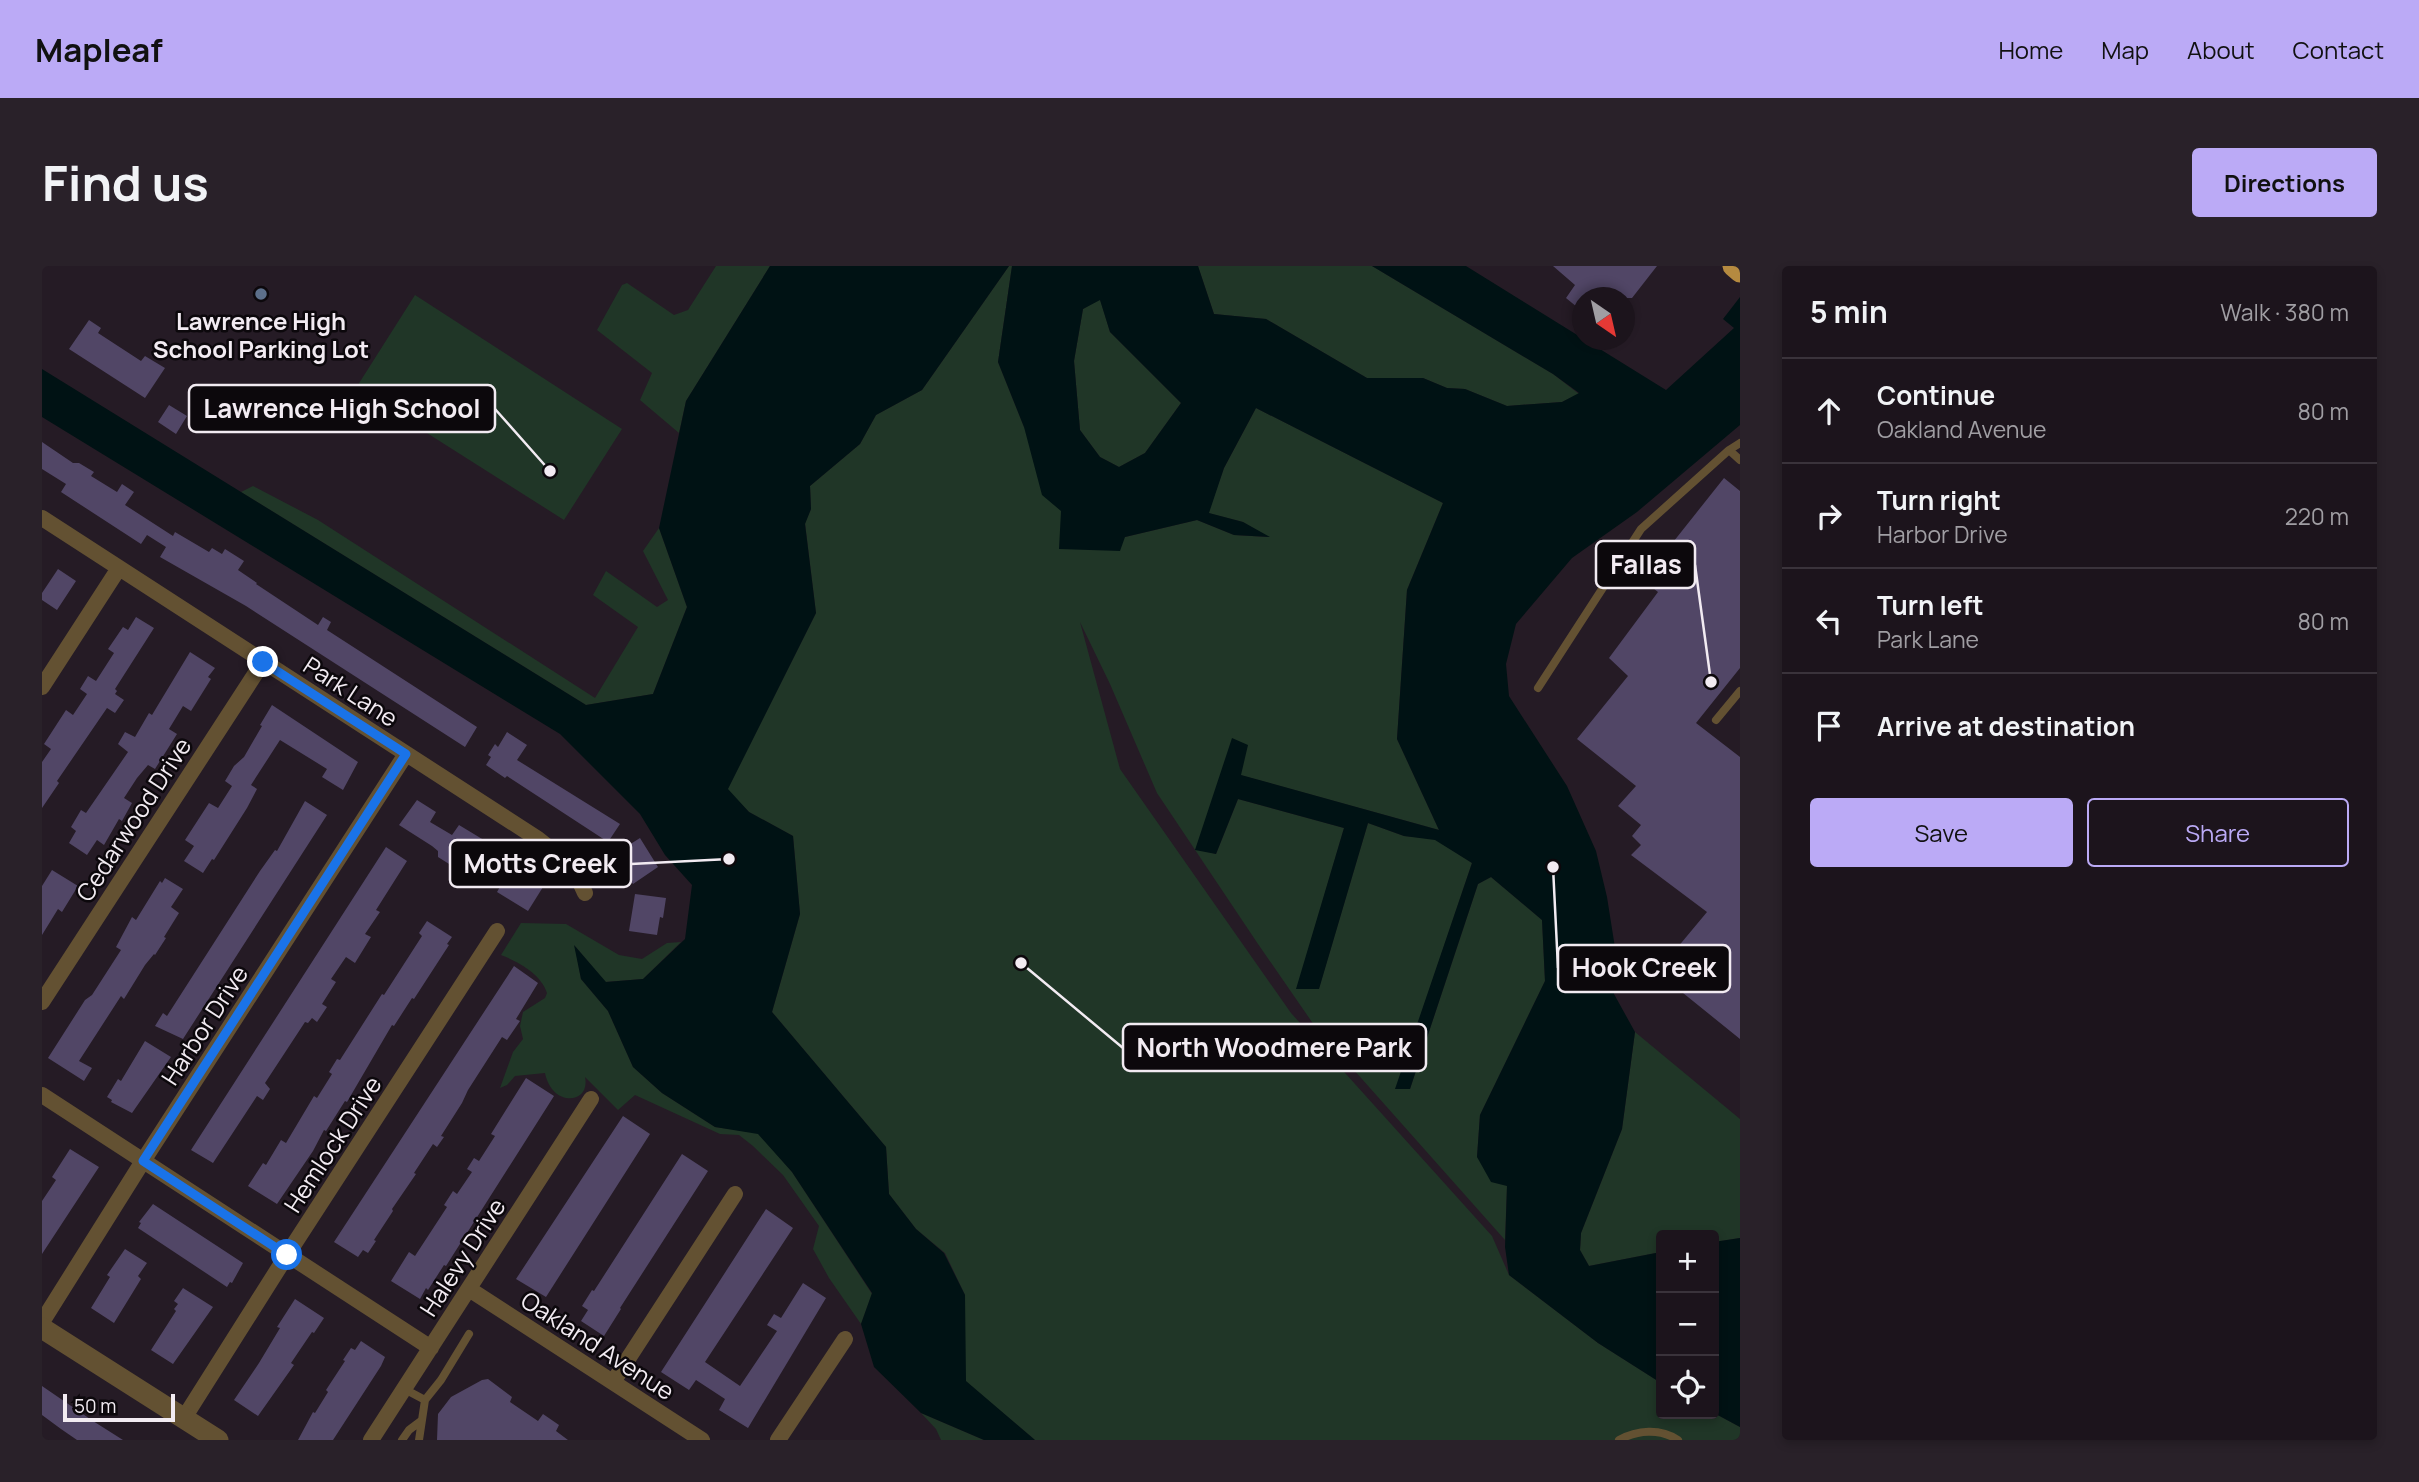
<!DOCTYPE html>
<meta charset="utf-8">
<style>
:root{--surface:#1c141c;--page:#292129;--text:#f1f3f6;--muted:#a09ea3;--line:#3a333b;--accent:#bbaaf6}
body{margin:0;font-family:Manrope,sans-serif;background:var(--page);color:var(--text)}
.controls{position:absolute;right:21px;bottom:21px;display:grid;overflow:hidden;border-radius:7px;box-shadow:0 4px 10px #0003}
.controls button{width:63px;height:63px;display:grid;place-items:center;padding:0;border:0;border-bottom:2px solid var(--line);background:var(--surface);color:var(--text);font:35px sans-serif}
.compass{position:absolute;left:1530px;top:21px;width:63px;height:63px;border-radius:50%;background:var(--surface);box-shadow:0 4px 10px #0003;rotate:146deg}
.scale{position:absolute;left:21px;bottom:18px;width:112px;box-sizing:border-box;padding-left:7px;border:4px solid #f2ebf2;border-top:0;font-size:19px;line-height:24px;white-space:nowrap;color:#f2ebf2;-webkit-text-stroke:5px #0c080c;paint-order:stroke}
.stop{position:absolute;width:21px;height:21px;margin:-16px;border:5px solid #1a73e8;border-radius:50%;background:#fff}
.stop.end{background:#1a73e8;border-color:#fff;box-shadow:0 2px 7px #0008}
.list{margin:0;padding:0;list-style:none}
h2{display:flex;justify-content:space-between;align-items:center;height:91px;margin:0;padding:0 28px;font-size:30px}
h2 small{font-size:23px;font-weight:400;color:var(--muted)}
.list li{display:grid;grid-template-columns:46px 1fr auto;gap:21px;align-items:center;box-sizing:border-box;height:105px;padding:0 28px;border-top:2px solid var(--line)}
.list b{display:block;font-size:26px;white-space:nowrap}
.list p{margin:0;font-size:23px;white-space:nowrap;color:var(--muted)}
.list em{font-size:23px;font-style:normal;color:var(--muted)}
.actions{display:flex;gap:14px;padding:21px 28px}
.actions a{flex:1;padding:16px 0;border:2px solid var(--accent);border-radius:7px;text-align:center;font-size:24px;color:var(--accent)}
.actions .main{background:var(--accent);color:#111}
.icon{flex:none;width:38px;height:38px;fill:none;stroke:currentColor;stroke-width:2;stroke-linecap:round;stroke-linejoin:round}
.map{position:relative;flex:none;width:1698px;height:1174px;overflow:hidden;border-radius:7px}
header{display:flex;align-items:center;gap:42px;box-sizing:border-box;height:98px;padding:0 35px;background:var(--accent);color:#111}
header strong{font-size:33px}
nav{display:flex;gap:38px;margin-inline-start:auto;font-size:24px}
.intro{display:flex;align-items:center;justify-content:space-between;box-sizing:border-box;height:168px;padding:0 42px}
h1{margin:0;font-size:49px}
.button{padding:18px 32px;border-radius:7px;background:var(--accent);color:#111;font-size:24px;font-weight:700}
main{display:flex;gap:42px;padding:0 42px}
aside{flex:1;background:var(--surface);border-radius:7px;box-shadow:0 4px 10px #0003}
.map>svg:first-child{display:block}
.green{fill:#203627}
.water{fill:#001214;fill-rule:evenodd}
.building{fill:#514666}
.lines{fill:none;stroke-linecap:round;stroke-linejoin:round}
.service{stroke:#635132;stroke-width:8}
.minor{stroke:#635132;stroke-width:16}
.tertiary{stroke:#635132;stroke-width:21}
.trunk{stroke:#b58a40;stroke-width:21}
.route{stroke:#1a73e8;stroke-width:9}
.service-dot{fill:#5c6f8a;stroke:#0c080c;stroke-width:2.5}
.labels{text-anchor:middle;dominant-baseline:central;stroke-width:5;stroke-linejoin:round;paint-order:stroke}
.poi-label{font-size:24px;font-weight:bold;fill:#f2ebf2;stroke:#0c080c}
.street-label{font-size:24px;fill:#f2ebf2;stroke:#0c080c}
.leader{fill:none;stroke:#f2ebf2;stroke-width:2.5}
.callout-dot{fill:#f2ebf2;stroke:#0c080c;stroke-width:2.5}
.callout{fill:#0c080c;stroke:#f2ebf2;stroke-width:2.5}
.callout-label{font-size:26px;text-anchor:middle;font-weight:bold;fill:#f2ebf2}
</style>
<header>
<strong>Mapleaf</strong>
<nav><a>Home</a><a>Map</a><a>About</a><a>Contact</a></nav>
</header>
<div class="intro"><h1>Find us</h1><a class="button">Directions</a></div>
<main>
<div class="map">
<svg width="1698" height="1174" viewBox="0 0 1698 1174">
<rect width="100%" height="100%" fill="#251b25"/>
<!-- green -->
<path class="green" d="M 674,0 L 728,0 L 644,135 L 637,167 L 598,134 L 610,107 L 555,64 L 580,19 L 585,17 L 632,49 L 646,44 Z
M 967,0 L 970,0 L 956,96 L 982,161 L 1083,271 L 1155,254 L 1192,269 L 1226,271 L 1201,256 L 1166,247 L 1182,202 L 1214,142 L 1401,237 L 1365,324 L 1355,473 L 1397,564 L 1198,509 L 1154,583 L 1174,588 L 1196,533 L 1302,562 L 1255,723 L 1277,722 L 1326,557 L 1362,570 L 1393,573 L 1430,597 L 1354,823 L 1368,823 L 1436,618 L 1449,611 L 1500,654 L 1503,715 L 1438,849 L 1435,891 L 1465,920 L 1463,974 L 1272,759 L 1216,678 L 1115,527 L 1068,418 L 1038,356 L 1078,503 L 1249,747 L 1450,970 L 1467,1009 L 1556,1077 L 1619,1117 L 1619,1148 L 1672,1147 L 1698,1161 L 1698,1174 L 993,1174 L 923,1115 L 923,1029 L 903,987 L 874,963 L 847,928 L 844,881 L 730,746 L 758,648 L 751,570 L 707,546 L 685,524 L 774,347 L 763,257 L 769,243 L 768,220 L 818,178 L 834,149 L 880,124 Z
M 1156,0 L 1330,0 L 1511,108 L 1537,128 L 1520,136 L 1465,140 L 1423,123 L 1405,122 L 1381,112 L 1325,112 L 1224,53 L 1172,48 Z
M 373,29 L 580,163 L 522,254 L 314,122 Z
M 1058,33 L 1068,66 L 1139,137 L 1103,187 L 1077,201 L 1058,191 L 1038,164 L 1032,95 L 1041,43 Z
M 211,220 L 276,254 L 553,432 L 596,361 L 551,329 L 564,305 L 615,341 L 626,334 L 601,285 L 617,262 L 645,341 L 611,428 L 544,439 L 199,226 Z
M 479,657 L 524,658 L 577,689 L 600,693 L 625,677 L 639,676 L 601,713 L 563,716 L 533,680 L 539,713 L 566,745 L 591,801 L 620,827 L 673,861 L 716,867 L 750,906 L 830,1028 L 819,1058 L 787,1012 L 771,983 L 777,960 L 741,909 L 711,880 L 697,869 L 678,868 L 593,829 L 576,844 L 543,811 C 549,838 510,842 503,807 L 473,810 L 465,819 L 458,822 L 471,786 L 481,773 L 478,760 L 481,746 L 503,732 L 505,727 C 499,708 477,696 459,689 Z
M 1593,766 L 1698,853 L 1698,972 L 1672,976 L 1672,969 L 1619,969 L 1619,986 L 1547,1000 L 1538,984 L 1539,967 L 1580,863 Z
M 879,1147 L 942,1174 L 899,1174 L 894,1163 Z"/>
<!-- water -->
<path class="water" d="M 728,0 L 967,0 L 880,124 L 834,149 L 818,178 L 768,220 L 769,243 L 763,258 L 774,347 L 686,523 L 707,546 L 751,570 L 758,648 L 730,746 L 844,881 L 847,928 L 874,963 L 902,987 L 923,1029 L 924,1115 L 993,1174 L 942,1174 L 879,1147 L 832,1101 L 819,1058 L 830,1027 L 750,906 L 716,868 L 673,861 L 620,827 L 591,801 L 566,745 L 539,713 L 532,679 L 564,716 L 601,713 L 643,673 L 650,619 L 623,589 L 598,548 L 518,468 L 0,151 L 0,103 L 544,439 L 611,428 L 645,341 L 617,262 L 644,135 Z
M 970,0 L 1156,0 L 1172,48 L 1224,53 L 1325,112 L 1381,112 L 1405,122 L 1423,123 L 1465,140 L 1520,136 L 1537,127 L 1511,108 L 1330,0 L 1424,0 L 1624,124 L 1692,62 L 1681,53 L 1698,31 L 1698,159 L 1595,246 L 1530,292 L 1474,358 L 1464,398 L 1467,430 L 1525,520 L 1554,585 L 1565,631 L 1574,688 L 1572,728 L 1593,766 L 1580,863 L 1539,967 L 1538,984 L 1547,1000 L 1619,986 L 1619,1117 L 1556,1077 L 1467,1009 L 1463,981 L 1465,920 L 1449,916 L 1435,891 L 1438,849 L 1503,715 L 1500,654 L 1449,611 L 1436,618 L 1368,823 L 1353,823 L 1430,597 L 1393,574 L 1362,570 L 1326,557 L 1277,723 L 1254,723 L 1302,562 L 1196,533 L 1174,588 L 1153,584 L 1190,472 L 1206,479 L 1199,509 L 1397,564 L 1355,473 L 1365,324 L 1401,237 L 1214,142 L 1182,202 L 1167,247 L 1201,256 L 1228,271 L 1192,269 L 1155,254 L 1083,271 L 1078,285 L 1017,283 L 1019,245 L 1000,229 L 982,161 L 956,96 ZM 1058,34 L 1068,66 L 1139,137 L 1103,187 L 1077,201 L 1058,191 L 1038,164 L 1032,95 L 1041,43 Z
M 1698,972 L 1698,1161 L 1672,1147 L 1672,976 Z"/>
<!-- building -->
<path class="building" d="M 1511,0 L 1615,0 L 1590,32 L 1541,32 L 1541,46 L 1524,32 L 1533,19 Z
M 47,54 L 59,62 L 56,67 L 99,95 L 103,90 L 123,102 L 103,132 L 27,83 Z
M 127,139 L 145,150 L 134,168 L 116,156 Z
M 0,176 L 31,197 L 37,197 L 52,206 L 49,210 L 75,226 L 80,218 L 92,226 L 83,239 L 131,270 L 133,266 L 167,286 L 170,282 L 180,288 L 183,283 L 202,295 L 196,304 L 215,317 L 214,318 L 276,359 L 281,351 L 289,356 L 285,364 L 435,461 L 423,481 L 204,340 L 118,291 L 124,281 L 105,269 L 99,278 L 19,226 L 24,218 L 0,203 Z
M 1682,212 L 1698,225 L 1698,402 L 1654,457 L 1698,491 L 1698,773 L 1615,706 L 1665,646 L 1589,589 L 1599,579 L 1590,570 L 1599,559 L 1576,540 L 1594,520 L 1535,473 L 1586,410 L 1567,392 L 1616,326 L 1601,314 Z
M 16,303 L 34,315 L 15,344 L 0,334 L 0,327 Z
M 94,351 L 112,362 L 73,423 L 75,425 L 73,428 L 82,434 L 73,447 L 65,442 L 15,515 L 17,517 L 0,542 L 0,496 L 9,483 L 2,478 L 24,444 L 31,449 L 45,428 L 38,423 L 46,410 L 54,415 L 72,387 L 66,383 L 81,361 L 86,364 Z
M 148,386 L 173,402 L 166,411 L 169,413 L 149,445 L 141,440 L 127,463 L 135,468 L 113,503 L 106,499 L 95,512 L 82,532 L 90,537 L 80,555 L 77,553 L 62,579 L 55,574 L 45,589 L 27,577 L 34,565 L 29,561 L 39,544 L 44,547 L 86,486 L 76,478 L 83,466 L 93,471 L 107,447 L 110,449 Z
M 230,439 L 316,496 L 301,524 L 280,511 L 285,503 L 238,474 L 209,519 L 215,523 L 205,542 L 172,594 L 170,593 L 161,607 L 142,595 L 152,580 L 143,574 L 167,537 L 176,542 L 190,520 L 183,515 L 192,500 L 202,491 L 220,460 L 218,459 Z
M 465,466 L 485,479 L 475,494 L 578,558 L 566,576 L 465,510 L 463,512 L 444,499 L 449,491 L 446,489 L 453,478 L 456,481 Z
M 375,534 L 394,546 L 388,556 L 410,569 L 417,559 L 460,585 L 458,588 L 468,594 L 465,598 L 501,621 L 486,645 L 455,626 L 459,619 L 420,595 L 415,603 L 396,591 L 396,585 L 390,580 L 357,559 Z
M 263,535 L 285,549 L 141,773 L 113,760 L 121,747 L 125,750 L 218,605 L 233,584 L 235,585 Z
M 598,572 L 616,601 L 591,618 L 571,589 Z
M 344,581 L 365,595 L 334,644 L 338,646 L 323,668 L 329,671 L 313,697 L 304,691 L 289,713 L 294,716 L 280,738 L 285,741 L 275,756 L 270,752 L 266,757 L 263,756 L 223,817 L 228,823 L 221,834 L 215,830 L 171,897 L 149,884 Z
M 10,604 L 36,620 L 20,646 L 16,643 L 0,669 L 0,620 Z
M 123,612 L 141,623 L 129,641 L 137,647 L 122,671 L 124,672 L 113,689 L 112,688 L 103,699 L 82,733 L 79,730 L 37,795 L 50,802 L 42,815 L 6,792 L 43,734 L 50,729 L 79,684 L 74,681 L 90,651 L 94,654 L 118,615 L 120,617 Z
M 593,628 L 624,632 L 621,652 L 618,651 L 615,669 L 587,665 Z
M 385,655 L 410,671 L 405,678 L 407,679 L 372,733 L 370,732 L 352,760 L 350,759 L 305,836 L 303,835 L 284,865 L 282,864 L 271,885 L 235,938 L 206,920 L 221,897 L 224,899 L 239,874 L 244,877 L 272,830 L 275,832 L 290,808 L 287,806 L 295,793 L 298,794 L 340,728 L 342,729 L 380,670 L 377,667 Z
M 472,700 L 496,717 L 474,753 L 478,755 L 465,774 L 460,771 L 426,824 L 420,837 L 399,870 L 402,871 L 395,881 L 391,878 L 372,907 L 374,908 L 350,943 L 351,945 L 332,974 L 334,975 L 326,987 L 321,984 L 316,991 L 292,976 Z
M 103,775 L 129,791 L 90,847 L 69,836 L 70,834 L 65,831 L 76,813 L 79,815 Z
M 484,812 L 512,830 L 404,1000 L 402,999 L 386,1024 L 384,1022 L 378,1033 L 349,1015 L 367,986 L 373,990 L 405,941 L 402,939 L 411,925 L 415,928 L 430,906 L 425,903 L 432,892 L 437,895 L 453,870 L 449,868 Z
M 581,850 L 608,868 L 504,1031 L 474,1013 Z
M 28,883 L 57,901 L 0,988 L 0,935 L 14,914 L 10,911 Z
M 640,888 L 666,905 L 578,1042 L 579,1043 L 562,1070 L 539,1055 L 546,1044 L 540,1040 L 550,1024 L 552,1025 Z
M 111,938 L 201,997 L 190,1017 L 188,1016 L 185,1021 L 96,962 L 99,957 L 97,956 Z
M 724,943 L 751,962 L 663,1096 L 698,1120 L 735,1065 L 725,1059 L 732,1048 L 739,1052 L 761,1017 L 784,1032 L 706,1162 L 677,1144 L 683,1133 L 654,1114 L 647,1124 L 619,1106 Z
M 83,983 L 105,997 L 96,1010 L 99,1013 L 72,1057 L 49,1042 L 68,1011 L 65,1009 Z
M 141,1022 L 171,1041 L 131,1098 L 109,1084 L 134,1045 L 132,1043 L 136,1038 L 132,1035 Z
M 253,1033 L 282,1052 L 272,1067 L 270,1066 L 249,1097 L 252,1099 L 216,1150 L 192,1134 L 217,1097 L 238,1062 L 235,1061 Z
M 319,1075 L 343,1091 L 339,1100 L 291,1174 L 256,1174 L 271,1146 L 273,1147 L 286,1126 L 284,1124 L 303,1095 L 301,1094 L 309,1082 L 313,1084 Z
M 446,1113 L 470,1131 L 468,1136 L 496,1155 L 501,1148 L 517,1159 L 514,1165 L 526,1174 L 395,1174 L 396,1148 L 409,1131 L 440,1114 Z
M 0,1120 L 51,1155 L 81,1174 L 35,1174 L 19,1163 L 0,1149 Z"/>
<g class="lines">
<!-- service -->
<path class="service" d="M 1687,184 L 1698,194
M 1496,422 L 1599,263 L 1687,184 L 1698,177
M 1674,454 L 1698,425
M 361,1125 L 368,1126 L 383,1134
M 360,1174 L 367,1164 L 379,1155
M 377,1174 L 383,1134 L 399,1114 L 427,1068
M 1577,1174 C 1595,1164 1618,1162 1636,1174"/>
<!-- minor -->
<path class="minor" d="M 0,252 L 496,573 L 531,601 L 543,627
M 0,421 L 77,302
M 0,736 L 221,396
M 0,829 L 389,1082
M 427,1023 L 660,1174
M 0,1056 L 101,895 L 364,488
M 571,1116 L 693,928
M 142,1152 L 245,989 L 455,665
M 329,1174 L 549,833
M 736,1174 L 803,1073"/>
<!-- tertiary -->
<path class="tertiary" d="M 0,1062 L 176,1174"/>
<!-- trunk -->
<path class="trunk" d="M 1691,0 L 1698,6"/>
</g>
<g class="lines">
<!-- route -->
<path class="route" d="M 221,396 L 364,488 L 101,895 L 245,989"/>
</g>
<!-- markers -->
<circle class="service-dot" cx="219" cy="28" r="7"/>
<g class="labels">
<!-- poi labels -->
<g class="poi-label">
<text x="219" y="54">Lawrence High<tspan x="219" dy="28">School Parking Lot</tspan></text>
</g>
<!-- street labels -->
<g class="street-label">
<text transform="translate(309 425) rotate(33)">Park Lane</text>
<text transform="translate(91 553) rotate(-57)">Cedarwood Drive</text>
<text transform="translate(162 759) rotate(-57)">Harbor Drive</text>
<text transform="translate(290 878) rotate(-57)">Hemlock Drive</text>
<text transform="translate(420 991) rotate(-57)">Halevy Drive</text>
<text transform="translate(556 1079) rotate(33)">Oakland Avenue</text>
</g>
</g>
<!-- callouts -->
<path class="leader" d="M508 205L453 143M1669 416L1653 299M687 593L589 598M1511 601L1516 702M979 697L1081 782"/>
<g class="callout-dot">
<circle cx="508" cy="205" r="7"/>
<circle cx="1669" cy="416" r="7"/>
<circle cx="687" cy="593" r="7"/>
<circle cx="1511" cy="601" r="7"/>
<circle cx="979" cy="697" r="7"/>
</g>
<g class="callout">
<rect x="147" y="119" width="306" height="47" rx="7"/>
<rect x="1554" y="275" width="99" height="47" rx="7"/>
<rect x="408" y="574" width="181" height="47" rx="7"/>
<rect x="1516" y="679" width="172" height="47" rx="7"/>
<rect x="1081" y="758" width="303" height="47" rx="7"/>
</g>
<g class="callout-label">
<text x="300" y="152">Lawrence High School</text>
<text x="1604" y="308">Fallas</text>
<text x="498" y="607">Motts Creek</text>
<text x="1602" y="711">Hook Creek</text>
<text x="1232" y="791">North Woodmere Park</text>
</g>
</svg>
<div class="controls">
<button>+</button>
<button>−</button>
<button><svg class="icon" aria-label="locate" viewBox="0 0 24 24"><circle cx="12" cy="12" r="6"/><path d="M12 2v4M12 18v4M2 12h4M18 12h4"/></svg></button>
</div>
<svg class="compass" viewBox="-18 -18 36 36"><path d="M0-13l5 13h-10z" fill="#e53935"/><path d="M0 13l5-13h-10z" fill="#a09ea3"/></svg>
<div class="scale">50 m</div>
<div class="stop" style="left:245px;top:989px"></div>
<div class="stop end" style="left:221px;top:396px"></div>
</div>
<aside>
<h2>5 min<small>Walk · 380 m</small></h2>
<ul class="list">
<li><svg class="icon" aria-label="ahead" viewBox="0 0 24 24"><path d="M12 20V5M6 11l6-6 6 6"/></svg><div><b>Continue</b><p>Oakland Avenue</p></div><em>80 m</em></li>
<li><svg class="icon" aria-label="right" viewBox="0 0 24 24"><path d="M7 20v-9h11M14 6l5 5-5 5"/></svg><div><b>Turn right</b><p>Harbor Drive</p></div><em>220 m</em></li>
<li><svg class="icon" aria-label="left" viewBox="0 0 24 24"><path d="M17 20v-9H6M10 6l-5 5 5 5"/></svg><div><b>Turn left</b><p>Park Lane</p></div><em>80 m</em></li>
<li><svg class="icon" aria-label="arrive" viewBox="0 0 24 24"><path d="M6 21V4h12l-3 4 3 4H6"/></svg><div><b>Arrive at destination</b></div></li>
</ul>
<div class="actions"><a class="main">Save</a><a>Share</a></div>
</aside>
</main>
